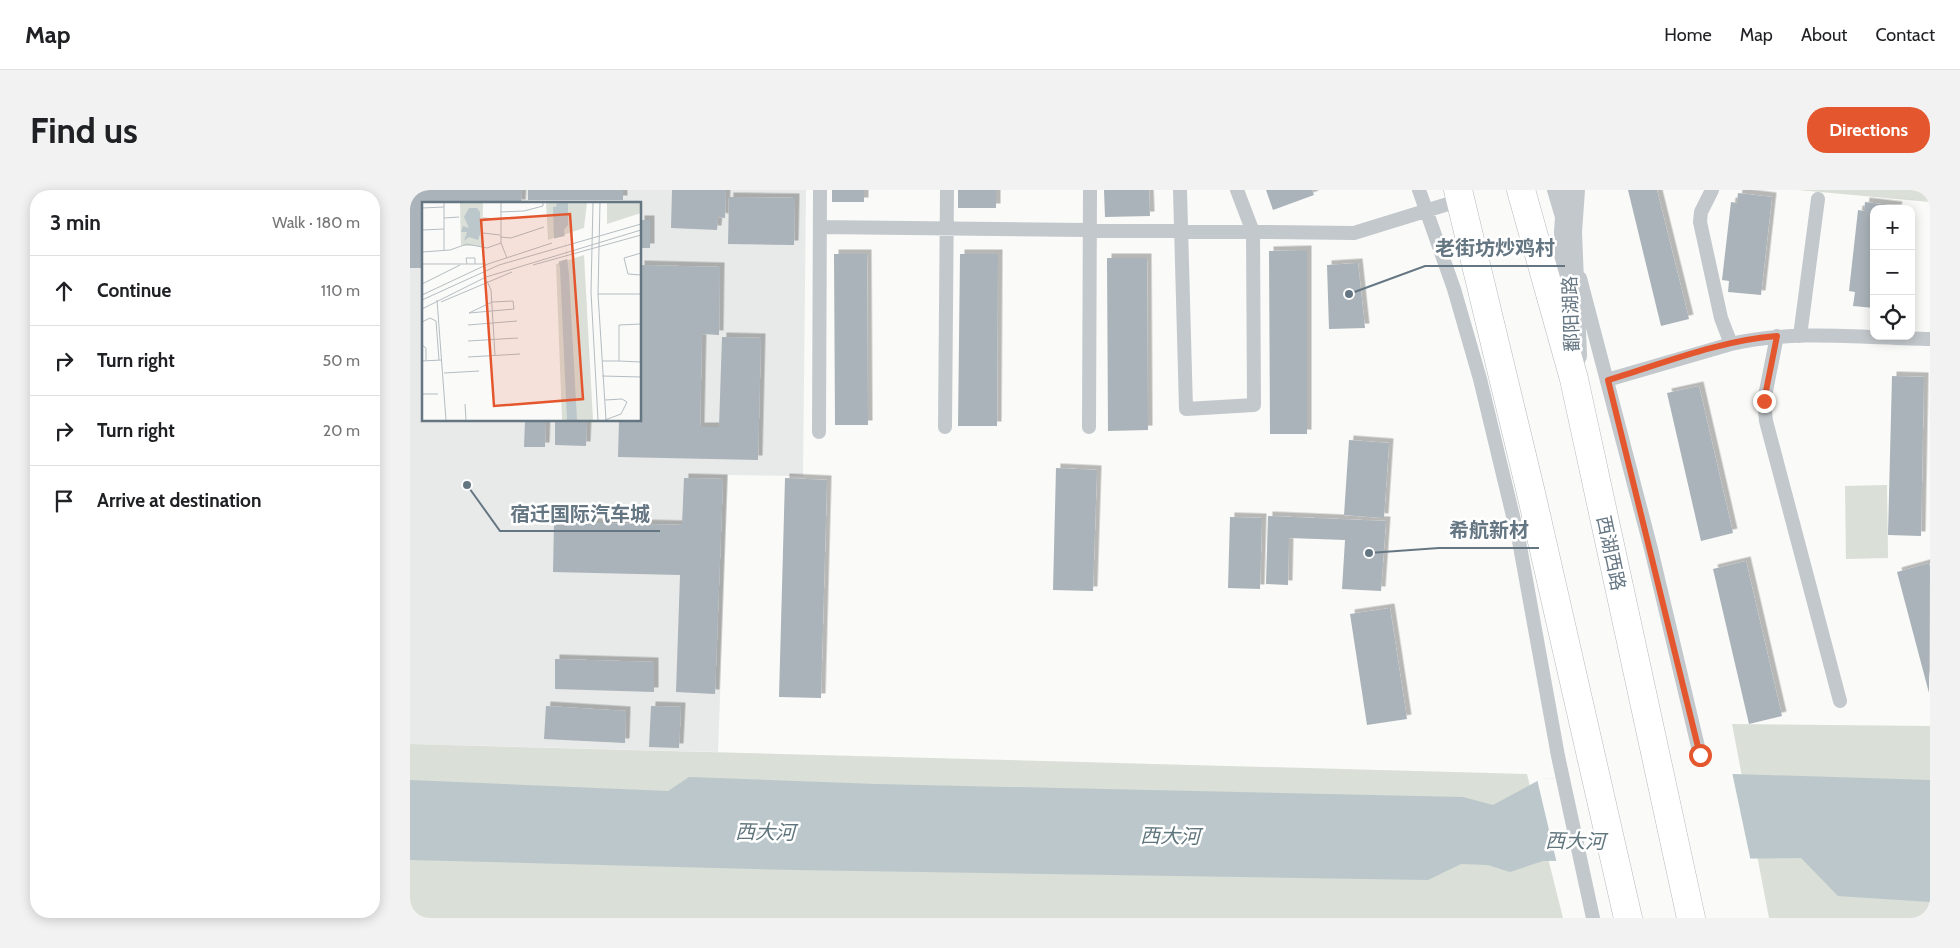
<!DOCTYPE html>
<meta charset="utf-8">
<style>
:root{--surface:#fff;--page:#f2f2f2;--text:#202124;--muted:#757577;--line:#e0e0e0;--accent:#e4572e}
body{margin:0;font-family:Cabin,"Noto Sans SC",sans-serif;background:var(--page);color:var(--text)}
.controls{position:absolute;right:15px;top:15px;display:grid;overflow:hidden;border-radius:10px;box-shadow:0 2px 12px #0003}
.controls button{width:45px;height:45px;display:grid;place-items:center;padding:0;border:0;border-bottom:1px solid var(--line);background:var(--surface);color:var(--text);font:25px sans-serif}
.stop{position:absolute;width:15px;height:15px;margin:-11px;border:4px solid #e4572e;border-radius:50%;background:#fff}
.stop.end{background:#e4572e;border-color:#fff;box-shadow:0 1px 5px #0008}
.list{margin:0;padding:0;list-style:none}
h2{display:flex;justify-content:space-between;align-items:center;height:65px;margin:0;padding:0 20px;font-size:21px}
h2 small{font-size:16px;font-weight:400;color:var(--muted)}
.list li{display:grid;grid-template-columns:32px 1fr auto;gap:15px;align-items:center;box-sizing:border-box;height:70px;padding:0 20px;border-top:1px solid var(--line)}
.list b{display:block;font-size:19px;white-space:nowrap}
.list em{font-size:16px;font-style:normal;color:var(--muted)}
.icon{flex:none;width:28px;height:28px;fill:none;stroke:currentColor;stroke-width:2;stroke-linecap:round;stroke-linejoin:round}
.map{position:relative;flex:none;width:1520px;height:728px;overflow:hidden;border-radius:20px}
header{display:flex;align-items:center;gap:30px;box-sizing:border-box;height:70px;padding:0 25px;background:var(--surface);border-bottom:1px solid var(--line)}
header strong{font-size:24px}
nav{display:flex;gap:28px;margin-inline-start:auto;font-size:18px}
.intro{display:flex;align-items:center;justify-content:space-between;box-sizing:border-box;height:120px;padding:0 30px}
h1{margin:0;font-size:35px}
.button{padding:12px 22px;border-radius:20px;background:var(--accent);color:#fff;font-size:18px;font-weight:700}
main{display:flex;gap:30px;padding:0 30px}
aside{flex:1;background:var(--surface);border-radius:20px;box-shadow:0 2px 12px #0003}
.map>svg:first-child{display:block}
.built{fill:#e8e9e9;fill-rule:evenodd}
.green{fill:#dadfd7}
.water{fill:#bbc7cb}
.pier{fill:#fafaf8}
.building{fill:#aab3b9;filter:url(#shadow)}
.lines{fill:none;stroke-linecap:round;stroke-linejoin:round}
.primary-casing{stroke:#b5babe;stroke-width:29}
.service{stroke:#c3c8cc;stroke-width:14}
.tertiary{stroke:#c3c8cc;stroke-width:28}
.primary{stroke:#fff;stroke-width:28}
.route{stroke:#e4572e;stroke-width:6}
.labels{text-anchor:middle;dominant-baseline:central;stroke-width:5;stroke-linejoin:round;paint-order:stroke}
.street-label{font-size:19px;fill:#657683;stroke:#fff}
.water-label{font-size:20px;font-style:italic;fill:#60757c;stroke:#fff}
.inset-road{fill:none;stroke:#b5bdc2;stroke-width:1}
.view{fill:#e4572e;fill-opacity:0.15;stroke:#e4572e;stroke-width:2.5}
.inset-edge{fill:none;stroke:#657683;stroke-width:2.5}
.leader{fill:none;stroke:#657683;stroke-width:2}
.callout-dot{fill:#657683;stroke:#fff;stroke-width:2}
.callout-label{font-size:20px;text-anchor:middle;font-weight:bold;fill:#657683;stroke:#fff;stroke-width:5;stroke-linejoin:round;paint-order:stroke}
</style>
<header>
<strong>Map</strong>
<nav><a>Home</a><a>Map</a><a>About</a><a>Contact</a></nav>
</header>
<div class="intro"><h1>Find us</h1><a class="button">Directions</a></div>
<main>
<aside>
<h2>3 min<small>Walk · 180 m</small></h2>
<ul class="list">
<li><svg class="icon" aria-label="ahead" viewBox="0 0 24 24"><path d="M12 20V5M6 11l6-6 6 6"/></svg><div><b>Continue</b></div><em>110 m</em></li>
<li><svg class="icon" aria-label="right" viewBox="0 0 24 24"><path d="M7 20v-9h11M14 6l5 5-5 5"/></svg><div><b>Turn right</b></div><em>50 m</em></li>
<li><svg class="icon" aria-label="right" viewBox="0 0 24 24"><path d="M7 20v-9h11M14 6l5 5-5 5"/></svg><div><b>Turn right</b></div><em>20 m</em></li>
<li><svg class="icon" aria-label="arrive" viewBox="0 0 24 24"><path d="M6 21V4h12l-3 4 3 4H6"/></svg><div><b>Arrive at destination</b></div></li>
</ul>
</aside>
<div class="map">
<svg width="1520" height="728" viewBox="0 0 1520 728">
<defs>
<filter id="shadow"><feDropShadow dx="4.5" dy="-4.5" stdDeviation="0" flood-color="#0004"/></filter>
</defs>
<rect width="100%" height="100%" fill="#fafaf8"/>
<!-- built -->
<path class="built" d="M 0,0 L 396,0 L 393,286 L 318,285 L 308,562 L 0,554 ZM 14,14 L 230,14 L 230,230 L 14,230 Z"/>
<!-- green -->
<path class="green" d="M 1388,0 L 1520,0 L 1520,12 Z
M 1477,295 L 1478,368 L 1436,369 L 1435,296 Z
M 1322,534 L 1520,536 L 1520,728 L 1359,728 Z
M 0,554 L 1117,584 L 1153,728 L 0,728 Z"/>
<!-- water -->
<path class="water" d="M 1323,584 L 1520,590 L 1520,712 L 1428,706 L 1391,668 L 1133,671 L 1100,682 L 1078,675 L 1051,674 L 1018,690 L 385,680 L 0,670 L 0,590 L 258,601 L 279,587 L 466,594 L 1053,607 L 1083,615 L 1131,589 Z"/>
<!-- pier -->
<path class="pier" d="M 1322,582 L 1341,672 L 1147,674 L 1127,589 Z"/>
<!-- building -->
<path class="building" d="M 0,0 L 112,0 L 111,14 L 14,14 L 14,78 L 0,78 Z
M 118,0 L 213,0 L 213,10 L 118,10 Z
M 262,0 L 316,0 L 315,28 L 308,27 L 307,40 L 261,38 Z
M 422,0 L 454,0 L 454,12 L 422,12 Z
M 548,0 L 586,0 L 586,18 L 548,18 Z
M 694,0 L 739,0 L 740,26 L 695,27 Z
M 856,0 L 902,0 L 904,5 L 863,20 Z
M 1218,0 L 1247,0 L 1279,129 L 1251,136 Z
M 1328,3 L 1362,7 L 1351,105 L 1318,102 L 1319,91 L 1312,90 L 1321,12 L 1327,13 Z
M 319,7 L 385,8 L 384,55 L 318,54 Z
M 1455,12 L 1488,16 L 1487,19 L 1464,19 L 1464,118 L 1443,116 L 1445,102 L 1439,101 L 1448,20 L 1454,21 Z
M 230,30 L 240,30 L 240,58 L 230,58 Z
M 897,60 L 897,244 L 860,244 L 859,61 Z
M 424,64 L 457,64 L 458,235 L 425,235 Z
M 550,64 L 588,64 L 587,236 L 548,236 Z
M 697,68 L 737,68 L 738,240 L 698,241 Z
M 948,73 L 955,138 L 919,139 L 917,75 Z
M 230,75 L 310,77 L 309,145 L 292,144 L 290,237 L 309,237 L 312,147 L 351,148 L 348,270 L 208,267 L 209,230 L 230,230 Z
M 1482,186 L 1514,187 L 1511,346 L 1478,345 Z
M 1289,196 L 1323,343 L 1291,351 L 1257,203 Z
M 115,230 L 136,230 L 135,257 L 114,257 Z
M 145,230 L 177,230 L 176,256 L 145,255 Z
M 939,250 L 979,253 L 974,328 L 934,325 Z
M 646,278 L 687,280 L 683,401 L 643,400 Z
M 274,288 L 313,289 L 305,504 L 266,502 L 270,385 L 143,382 L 144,332 L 272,335 Z
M 375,288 L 417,290 L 411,508 L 369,507 Z
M 858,326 L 976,331 L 971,401 L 932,399 L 935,350 L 879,348 L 878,395 L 856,394 Z
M 820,327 L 852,328 L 850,399 L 818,398 Z
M 1336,371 L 1372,526 L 1339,534 L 1303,379 Z
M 1519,373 L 1520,378 L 1519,503 L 1487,382 Z
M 980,418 L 997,529 L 957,535 L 940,424 Z
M 145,469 L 244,472 L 244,502 L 145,499 Z
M 136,516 L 216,521 L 215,553 L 134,549 Z
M 241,516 L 271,517 L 269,558 L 239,557 Z"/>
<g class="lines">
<defs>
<path id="primary" d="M 1048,0 L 1121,303 L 1218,728
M 1111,0 L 1164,189 L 1281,728"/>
</defs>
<!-- primary casing -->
<use href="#primary" class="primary-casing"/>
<!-- service -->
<path class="service" d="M 770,0 L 776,219 L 844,215 L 843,42 L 827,0
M 1009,0 L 1044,99 L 1070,189 L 1109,351 L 1148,566 L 1183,728
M 1144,0 L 1152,27
M 1302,0 L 1291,22 L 1290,32 L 1311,128 L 1321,154 C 1385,139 1455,148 1520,149
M 410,37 L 944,43 L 1051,10
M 1170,88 L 1241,359 L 1290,565
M 1367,146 L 1354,211 L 1356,231 L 1430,511
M 1390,146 L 1408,9
M 1197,190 L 1321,154
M 535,237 L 537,0
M 679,237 L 680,0
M 409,242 L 410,0"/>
<!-- tertiary -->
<path class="tertiary" d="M 1161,0 L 1158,42 L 1163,165"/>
<!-- primary -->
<use href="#primary" class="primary"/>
</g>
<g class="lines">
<!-- route -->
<path class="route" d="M 1290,565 L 1198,190 C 1251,174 1311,150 1367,146 L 1354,211"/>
</g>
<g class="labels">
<!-- street labels -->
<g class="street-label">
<text transform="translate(1161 124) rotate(-92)">鄱阳湖路</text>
<text transform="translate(1201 363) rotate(78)">西湖西路</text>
</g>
<!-- water labels -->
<g class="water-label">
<text transform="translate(355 642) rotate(1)">西大河</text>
<text transform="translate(760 646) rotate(1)">西大河</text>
<text transform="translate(1165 651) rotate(1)">西大河</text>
</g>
</g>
<!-- overview -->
<g transform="translate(12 12)">
<rect width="219" height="219" fill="#fafaf8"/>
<path d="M 61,0 L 60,44 L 39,44 L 38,1 ZM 124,0 L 165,0 L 162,26 L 126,38 ZM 185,0 L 219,0 L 219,11 L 185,22 ZM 162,53 L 171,218 L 140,218 L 134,62 Z" fill="#dadfd7"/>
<path d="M 135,0 L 146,0 L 146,23 L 142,28 L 147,73 L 155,218 L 145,218 L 138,66 L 132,37 L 131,5 L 134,5 ZM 47,6 L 55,6 L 58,10 L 58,32 L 56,38 L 47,35 L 42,39 L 45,30 L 39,30 L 41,24 L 47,26 L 42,15 Z" fill="#bbc7cb"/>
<path d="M 143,34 L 145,57 L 132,61 L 130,37 Z" fill="#fafaf8"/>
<path class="inset-road" d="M 22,0 L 22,49M 171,0 L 169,90 L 176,218M 178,0 L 176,92 L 184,218M 0,6 L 22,5M 78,10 L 102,9 L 121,4 L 121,0M 22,16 L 37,15M 61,16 L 77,17M 0,28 L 22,27M 61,31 L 78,33M 78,35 L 89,36 L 122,25M 79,41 L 85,56M 0,50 L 28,48 L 45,42 L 65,46 L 79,41 L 79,0M 219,51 L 202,56 L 206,72 L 219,73M 0,62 L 64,62M 45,62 L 44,56 L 53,56 L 53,62M 111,63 L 219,33M 65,79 L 69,88 L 73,153M 0,82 L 38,63M 176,92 L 219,92M 0,93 L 66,62 L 130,41M 0,98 L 77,63 L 219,22M 15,98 L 24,218M 91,99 L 92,107 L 47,111 L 70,100 ZM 19,100 L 90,70M 0,107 L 64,75 L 219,28M 0,120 L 8,116 L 14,119 L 17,158M 46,123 L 95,119M 46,139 L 96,136M 0,143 L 4,146 L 4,159M 46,155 L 98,152M 0,159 L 20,158M 180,159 L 197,159 L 197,123 L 219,122M 197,159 L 219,160M 22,171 L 57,169M 180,174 L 219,175M 0,192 L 16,192M 183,198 L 200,197 L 205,200 L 199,212 L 183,218M 43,202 L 44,218"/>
<path class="view" d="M 148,12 L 161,197 L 72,204 L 59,18 Z"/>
<rect width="219" height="219" class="inset-edge"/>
</g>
<!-- callouts -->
<path class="leader" d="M939 104L1015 76H1155M57 295L90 341H250M959 363L1029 358H1129"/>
<g class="callout-dot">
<circle cx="939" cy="104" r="5"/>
<circle cx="57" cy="295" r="5"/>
<circle cx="959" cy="363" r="5"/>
</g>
<g class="callout-label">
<text x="1085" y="65">老街坊炒鸡村</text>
<text x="170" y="331">宿迁国际汽车城</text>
<text x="1079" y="347">希航新材</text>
</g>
</svg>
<div class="controls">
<button>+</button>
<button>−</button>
<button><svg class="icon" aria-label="locate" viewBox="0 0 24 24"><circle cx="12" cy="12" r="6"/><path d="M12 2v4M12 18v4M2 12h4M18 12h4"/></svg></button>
</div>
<div class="stop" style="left:1290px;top:565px"></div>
<div class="stop end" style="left:1354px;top:211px"></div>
</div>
</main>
